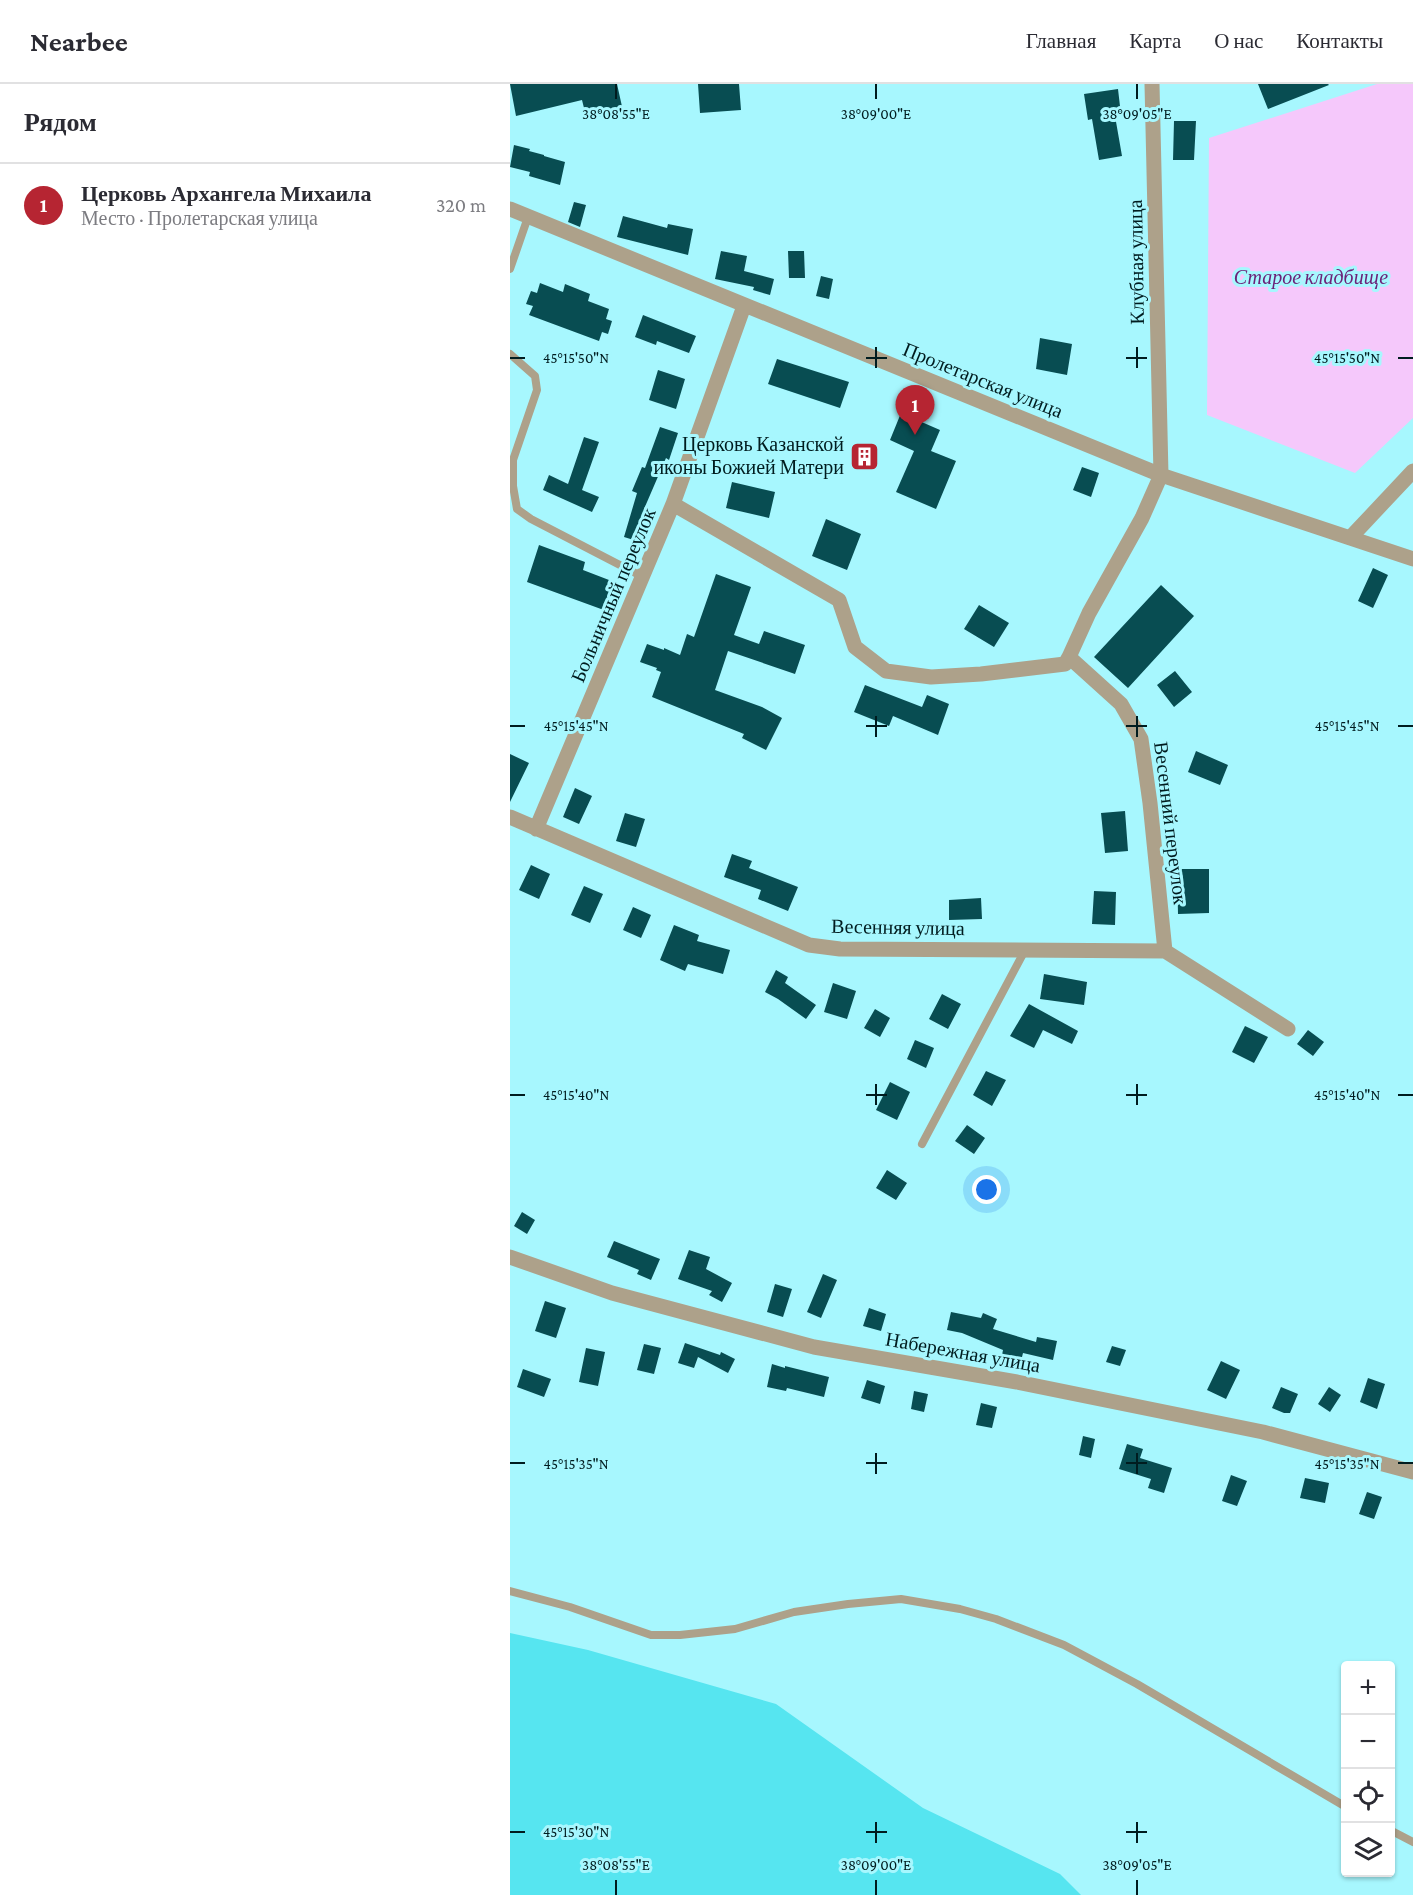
<!DOCTYPE html>
<html lang="ru">
<meta charset="utf-8">
<style>
:root{--surface:#fff;--page:#f2f2f3;--text:#2b2b33;--muted:#7c7c81;--line:#e1e1e2;--accent:#b62532}
body{margin:0;font-family:"Crimson Pro",serif;background:var(--page);color:var(--text)}
.controls{position:absolute;right:18px;bottom:18px;display:grid;overflow:hidden;border-radius:6px;box-shadow:0 2px 4px #0004}
.controls button{width:54px;height:54px;display:grid;place-items:center;padding:0;border:0;border-bottom:2px solid var(--line);background:var(--surface);color:var(--text);font:30px sans-serif}
.you{position:absolute;left:477px;top:1106px;width:21px;height:21px;margin:-15px;border:4px solid #fff;border-radius:50%;background:#1a73e8;box-shadow:0 0 0 9px #1a73e833}
.badge{display:grid;place-items:center;width:39px;height:39px;border-radius:50%;background:var(--accent);color:#fff;font-size:20px;font-weight:700}
.pin{position:absolute;translate:-50% -50px;filter:drop-shadow(0 2px 3px #0008)}
.pin::after{content:'';position:absolute;top:32px;width:21px;height:18px;background:inherit;clip-path:polygon(0 0,100% 0,50% 100%)}
.list{margin:0;padding:0;list-style:none}
h2{display:flex;justify-content:space-between;align-items:center;height:78px;margin:0;padding:0 24px;font-size:26px}
h2 small{font-size:20px;font-weight:400;color:var(--muted)}
.list li{display:grid;grid-template-columns:39px 1fr auto;gap:18px;align-items:center;box-sizing:border-box;height:84px;padding:0 24px;border-top:2px solid var(--line)}
.list b{display:block;font-size:22px;white-space:nowrap}
.list p{margin:0;font-size:20px;white-space:nowrap;color:var(--muted)}
.list em{font-size:20px;font-style:normal;color:var(--muted)}
.icon{flex:none;width:33px;height:33px;fill:none;stroke:currentColor;stroke-width:2;stroke-linecap:round;stroke-linejoin:round}
.map{position:relative;flex:none;width:903px;height:1811px;overflow:hidden}
header{display:flex;align-items:center;gap:36px;box-sizing:border-box;height:84px;padding:0 30px;background:var(--surface);border-bottom:2px solid var(--line)}
header strong{font-size:28px}
nav{display:flex;gap:33px;margin-inline-start:auto;font-size:21px}
main{display:flex}
aside{flex:1;background:var(--surface)}
.map>svg:first-child{display:block}
.green{fill:#f5c8fb}
.water{fill:#56e5f0}
.building{fill:#084d52}
.lines{fill:none;stroke-linecap:round;stroke-linejoin:round}
.service{stroke:#ada18a;stroke-width:8}
.minor{stroke:#ada18a;stroke-width:15}
.ticks{fill:none;stroke:#001c1f;stroke-width:2}
.labels{text-anchor:middle;dominant-baseline:central;stroke-width:6;stroke-linejoin:round;paint-order:stroke}
.street-label{font-size:20px;fill:#001c1f;stroke:#a7f7fe}
.park-label{font-size:20px;font-style:italic;fill:#6c2177;stroke:#a7f7fe}
.poi-label{font-size:20px;fill:#001c1f;stroke:#a7f7fe;text-anchor:end}
.ticks-label{font-size:15px;text-anchor:middle;fill:#001c1f;stroke:#a7f7fe;stroke-width:6;stroke-linejoin:round;paint-order:stroke}
</style>
<header>
<strong>Nearbee</strong>
<nav><a>Главная</a><a>Карта</a><a>О нас</a><a>Контакты</a></nav>
</header>
<main>
<aside>
<h2>Рядом<small></small></h2>
<ul class="list">
<li><span class="badge">1</span><div><b>Церковь Архангела Михаила</b><p>Место · Пролетарская улица</p></div><em>320 m</em></li>
</ul>
</aside>
<div class="map">
<svg width="903" height="1811" viewBox="0 0 903 1811">
<rect width="100%" height="100%" fill="#a7f7fe"/>
<!-- green -->
<path class="green" d="M 867,0 L 903,0 L 903,334 L 845,389 L 697,331 L 699,54 Z"/>
<!-- water -->
<path class="water" d="M 0,1549 L 78,1566 L 266,1620 L 413,1724 L 550,1790 L 571,1811 L 0,1811 Z"/>
<!-- building -->
<path class="building" d="M 0,0 L 107,0 L 113,27 L 77,36 L 72,16 L 6,32 Z
M 188,0 L 229,0 L 231,26 L 190,29 Z
M 748,0 L 818,0 L 819,1 L 758,25 Z
M 608,5 L 611,31 L 605,32 L 612,72 L 589,76 L 582,35 L 578,36 L 574,10 Z
M 664,37 L 686,37 L 684,76 L 663,76 Z
M 4,61 L 20,65 L 19,67 L 34,71 L 34,72 L 55,78 L 50,101 L 19,92 L 20,88 L 0,83 Z
M 64,118 L 76,121 L 70,143 L 58,138 Z
M 113,132 L 157,144 L 158,140 L 183,145 L 178,171 L 107,153 Z
M 211,167 L 237,172 L 234,187 L 264,195 L 260,211 L 243,206 L 244,203 L 205,195 Z
M 278,167 L 294,167 L 295,194 L 279,194 Z
M 311,192 L 323,195 L 319,215 L 306,212 Z
M 30,199 L 53,208 L 55,200 L 80,210 L 78,217 L 99,225 L 96,235 L 102,237 L 98,250 L 92,248 L 89,257 L 19,231 L 23,222 L 16,220 L 21,207 L 27,209 Z
M 133,231 L 186,252 L 179,269 L 147,257 L 146,261 L 125,253 Z
M 530,254 L 562,260 L 557,291 L 526,285 Z
M 267,275 L 339,298 L 330,324 L 258,300 Z
M 148,286 L 175,295 L 166,325 L 139,316 Z
M 391,329 L 430,346 L 421,367 L 446,377 L 426,425 L 386,408 L 404,367 L 380,356 Z
M 150,343 L 168,349 L 159,376 L 156,374 L 134,425 L 136,426 L 127,457 L 114,453 L 127,409 L 122,407 L 132,383 L 135,384 Z
M 74,353 L 89,358 L 72,406 L 89,413 L 82,428 L 33,406 L 39,391 L 58,400 Z
M 351,363 L 363,368 L 359,380 L 346,375 Z
M 572,383 L 589,389 L 581,413 L 563,406 Z
M 222,398 L 265,408 L 259,434 L 216,424 Z
M 316,435 L 351,450 L 337,486 L 302,472 Z
M 29,461 L 75,478 L 73,486 L 112,501 L 102,529 L 17,498 Z
M 863,484 L 878,491 L 863,524 L 848,517 Z
M 206,490 L 241,503 L 224,551 L 249,560 L 254,547 L 295,561 L 285,590 L 218,567 L 205,606 L 252,623 L 272,634 L 256,666 L 232,654 L 234,650 L 142,613 L 151,588 L 146,586 L 147,584 L 130,578 L 137,560 L 154,566 L 154,564 L 170,571 L 177,550 L 184,553 Z
M 651,501 L 684,532 L 618,604 L 584,573 Z
M 469,521 L 499,539 L 484,563 L 454,545 Z
M 665,587 L 682,608 L 664,623 L 647,601 Z
M 355,601 L 412,623 L 417,611 L 439,620 L 428,651 L 383,632 L 379,642 L 344,628 Z
M 686,667 L 718,681 L 710,701 L 678,688 Z
M 0,670 L 19,679 L 0,718 Z
M 65,704 L 82,712 L 69,740 L 53,733 Z
M 615,727 L 618,767 L 595,769 L 591,729 Z
M 115,729 L 135,735 L 126,763 L 106,757 Z
M 222,770 L 242,777 L 239,784 L 288,803 L 278,827 L 248,815 L 251,806 L 214,793 Z
M 21,781 L 40,790 L 29,815 L 9,806 Z
M 667,785 L 699,785 L 699,829 L 668,830 Z
M 74,802 L 93,810 L 80,839 L 61,831 Z
M 584,807 L 606,808 L 605,841 L 582,840 Z
M 471,814 L 472,835 L 439,836 L 439,816 Z
M 123,823 L 141,831 L 131,854 L 113,846 Z
M 164,841 L 189,851 L 187,857 L 220,866 L 213,890 L 178,880 L 175,887 L 150,876 Z
M 266,886 L 278,893 L 275,899 L 306,921 L 296,935 L 268,915 L 255,908 Z
M 534,890 L 577,898 L 574,921 L 530,915 Z
M 323,899 L 346,907 L 337,935 L 314,928 Z
M 432,910 L 451,920 L 438,945 L 419,935 Z
M 519,920 L 568,947 L 562,960 L 533,946 L 524,964 L 500,952 Z
M 365,925 L 380,934 L 370,953 L 354,944 Z
M 735,942 L 758,953 L 744,979 L 722,968 Z
M 798,946 L 814,958 L 803,972 L 787,960 Z
M 405,956 L 424,964 L 416,984 L 397,975 Z
M 476,987 L 496,996 L 482,1022 L 463,1011 Z
M 380,998 L 400,1008 L 387,1036 L 366,1026 Z
M 457,1041 L 475,1054 L 464,1070 L 445,1057 Z
M 377,1086 L 397,1099 L 386,1116 L 366,1104 Z
M 12,1128 L 25,1136 L 17,1150 L 4,1142 Z
M 104,1157 L 150,1175 L 141,1196 L 127,1190 L 129,1186 L 97,1173 Z
M 179,1166 L 200,1173 L 196,1185 L 222,1199 L 212,1218 L 199,1211 L 202,1207 L 168,1195 Z
M 313,1190 L 327,1196 L 311,1234 L 297,1228 Z
M 265,1200 L 282,1205 L 273,1233 L 257,1228 Z
M 35,1217 L 56,1224 L 46,1254 L 25,1247 Z
M 359,1224 L 376,1230 L 371,1247 L 353,1242 Z
M 441,1228 L 471,1234 L 473,1229 L 487,1235 L 483,1245 L 526,1258 L 527,1253 L 547,1257 L 543,1276 L 513,1269 L 511,1277 L 492,1271 L 493,1266 L 452,1249 L 437,1246 Z
M 175,1259 L 210,1271 L 211,1268 L 225,1275 L 218,1289 L 188,1273 L 184,1284 L 168,1279 Z
M 134,1260 L 151,1264 L 144,1290 L 127,1286 Z
M 602,1262 L 616,1266 L 610,1282 L 596,1278 Z
M 76,1264 L 95,1268 L 88,1302 L 69,1298 Z
M 711,1277 L 730,1286 L 716,1315 L 697,1306 Z
M 262,1280 L 275,1284 L 275,1282 L 319,1293 L 314,1313 L 277,1304 L 276,1307 L 257,1303 Z
M 13,1285 L 41,1295 L 34,1313 L 7,1303 Z
M 858,1294 L 875,1300 L 867,1325 L 850,1318 Z
M 357,1296 L 375,1302 L 370,1320 L 351,1314 Z
M 771,1303 L 788,1310 L 780,1329 L 774,1329 L 762,1324 Z
M 819,1303 L 831,1311 L 820,1328 L 808,1320 Z
M 404,1307 L 418,1310 L 414,1328 L 401,1325 Z
M 471,1319 L 487,1323 L 482,1344 L 466,1341 Z
M 573,1352 L 585,1355 L 581,1374 L 569,1371 Z
M 617,1360 L 633,1365 L 630,1374 L 662,1384 L 654,1409 L 638,1404 L 641,1395 L 609,1385 Z
M 721,1391 L 737,1397 L 727,1422 L 712,1417 Z
M 795,1394 L 819,1399 L 815,1419 L 790,1414 Z
M 857,1408 L 872,1413 L 864,1435 L 849,1430 Z"/>
<g class="lines">
<!-- service -->
<path class="service" d="M 0,185 L 18,133
M 0,270 L 25,292 L 27,306 L 3,376 L 3,402 L 7,425 L 21,435 L 133,493
M 412,1060 L 515,866
M 0,1507 L 60,1523 L 141,1551 L 170,1551 L 225,1545 L 284,1528 L 338,1520 L 391,1515 L 450,1525 L 486,1535 L 554,1561 L 627,1600 L 836,1723
M 880,1746 L 903,1758"/>
<!-- minor -->
<path class="minor" d="M 642,0 L 651,391 L 632,434 L 579,529 L 559,573 L 611,620 L 631,655 L 640,719 L 655,867
M 0,125 L 651,391 L 903,475
M 163,420 L 329,516 L 345,563 L 376,587 L 421,593 L 471,590 L 555,580 L 559,573
M 840,454 L 903,387
M 0,733 L 299,861 L 330,865 L 655,867 L 778,945
M 26,745 L 163,420 L 234,222
M 0,1173 L 102,1209 L 304,1263 L 507,1298 L 753,1348 L 903,1388"/>
</g>
<!-- ticks -->
<path class="ticks" d="M 106,0 L 106,15M 366,0 L 366,15M 627,0 L 627,15M 366,263 L 366,284M 627,263 L 627,284M 0,274 L 15,274M 356,274 L 377,274M 616,274 L 637,274M 888,274 L 903,274M 366,632 L 366,653M 627,632 L 627,653M 0,642 L 15,642M 356,642 L 377,642M 616,642 L 637,642M 888,642 L 903,642M 366,1000 L 366,1021M 627,1000 L 627,1021M 0,1011 L 15,1011M 356,1011 L 377,1011M 616,1011 L 637,1011M 888,1011 L 903,1011M 366,1369 L 366,1390M 627,1369 L 627,1390M 0,1379 L 15,1379M 356,1379 L 377,1379M 616,1379 L 637,1379M 888,1379 L 903,1379M 366,1738 L 366,1759M 627,1738 L 627,1759M 0,1748 L 15,1748M 356,1748 L 377,1748M 616,1748 L 637,1748M 106,1796 L 106,1811M 366,1796 L 366,1811M 627,1796 L 627,1811"/>
<!-- icons -->
<defs>
<symbol id="building-square" viewBox="-11 -11 22 22"><rect x="-9" y="-9" width="18" height="18" rx="4" fill="#b62532" stroke="#a7f7fe"/><path d="M-4-6H4V6H1V3H-1V6H-4ZM-2.5-4.3h1.7v1.8h-1.7ZM.8-4.3h1.7v1.8H.8ZM-2.5-1h1.7V.8h-1.7ZM.8-1h1.7V.8H.8Z" fill="#fff"/></symbol>
</defs>
<g fill-rule="evenodd">
<use href="#building-square" x="338" y="356" width="33" height="33"/>
</g>
<g class="labels">
<!-- street labels -->
<g class="street-label">
<text transform="translate(626 178) rotate(-91)">Клубная улица</text>
<text transform="translate(473 296) rotate(22)">Пролетарская улица</text>
<text transform="translate(103 511) rotate(-67)">Больничный переулок</text>
<text transform="translate(661 739) rotate(83)">Весенний переулок</text>
<text transform="translate(388 843) rotate(1)">Весенняя улица</text>
<text transform="translate(453 1268) rotate(10)">Набережная улица</text>
</g>
<!-- park labels -->
<g class="park-label">
<text x="801" y="193">Старое кладбище</text>
</g>
<!-- poi labels -->
<g class="poi-label">
<text x="334" y="360">Церковь Казанской<tspan x="334" dy="23">иконы Божией Матери</tspan></text>
</g>
</g>
<g class="ticks-label">
<text x="106" y="35">38°08'55"E</text>
<text x="366" y="35">38°09'00"E</text>
<text x="627" y="35">38°09'05"E</text>
<text x="66" y="279">45°15'50"N</text>
<text x="837" y="279">45°15'50"N</text>
<text x="66" y="647">45°15'45"N</text>
<text x="837" y="647">45°15'45"N</text>
<text x="66" y="1016">45°15'40"N</text>
<text x="837" y="1016">45°15'40"N</text>
<text x="66" y="1385">45°15'35"N</text>
<text x="837" y="1385">45°15'35"N</text>
<text x="66" y="1753">45°15'30"N</text>
<text x="106" y="1786">38°08'55"E</text>
<text x="366" y="1786">38°09'00"E</text>
<text x="627" y="1786">38°09'05"E</text>
</g>
</svg>
<div class="controls">
<button>+</button>
<button>−</button>
<button><svg class="icon" aria-label="locate" viewBox="0 0 24 24"><circle cx="12" cy="12" r="6"/><path d="M12 2v4M12 18v4M2 12h4M18 12h4"/></svg></button>
<button><svg class="icon" aria-label="layers" viewBox="0 0 24 24"><path d="M12 4l9 5-9 5-9-5zM3 14l9 5 9-5"/></svg></button>
</div>
<div class="you"></div>
<div class="pin badge" style="left:405px;top:351px">1</div>
</div>
</main>
